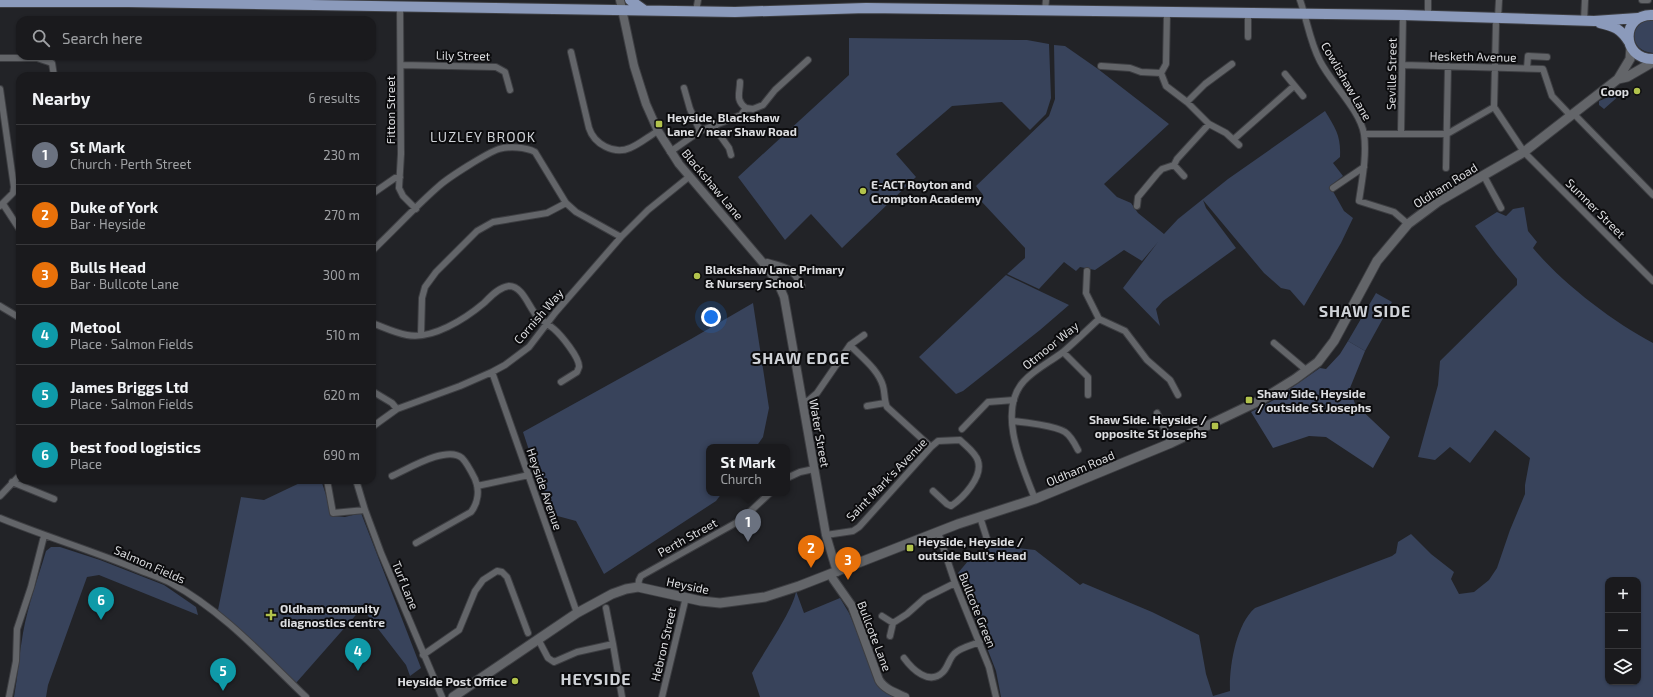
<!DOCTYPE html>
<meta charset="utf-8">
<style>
:root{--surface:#1a1a1d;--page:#27272a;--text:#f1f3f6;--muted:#9fa1a4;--line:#38383b;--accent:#b2c34c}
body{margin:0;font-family:"Exo 2",sans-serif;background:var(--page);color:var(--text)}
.controls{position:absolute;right:12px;bottom:12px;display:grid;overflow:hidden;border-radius:8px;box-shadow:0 1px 3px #0004}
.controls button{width:36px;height:36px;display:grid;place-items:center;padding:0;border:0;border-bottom:1px solid var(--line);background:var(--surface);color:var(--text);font:20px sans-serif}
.you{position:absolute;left:711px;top:317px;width:14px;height:14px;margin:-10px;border:3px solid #fff;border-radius:50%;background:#1a73e8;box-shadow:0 0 0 6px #1a73e833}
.badge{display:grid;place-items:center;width:26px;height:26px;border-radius:50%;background:var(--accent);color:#fff;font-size:13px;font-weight:700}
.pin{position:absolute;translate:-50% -33px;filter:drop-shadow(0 1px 2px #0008)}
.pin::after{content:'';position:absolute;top:21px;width:14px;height:12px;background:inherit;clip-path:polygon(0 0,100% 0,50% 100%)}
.popup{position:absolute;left:706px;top:444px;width:84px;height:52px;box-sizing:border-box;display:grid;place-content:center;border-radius:8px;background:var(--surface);filter:drop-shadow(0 1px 3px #0005);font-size:13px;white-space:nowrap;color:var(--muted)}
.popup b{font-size:15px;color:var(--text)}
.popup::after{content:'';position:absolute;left:50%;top:100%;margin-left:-8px;border:8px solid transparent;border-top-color:var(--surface)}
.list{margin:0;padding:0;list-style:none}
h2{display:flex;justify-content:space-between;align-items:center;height:52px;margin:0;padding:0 16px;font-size:17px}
h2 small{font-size:13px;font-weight:400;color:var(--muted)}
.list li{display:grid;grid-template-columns:26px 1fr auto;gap:12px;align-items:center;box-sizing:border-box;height:60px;padding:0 16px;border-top:1px solid var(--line)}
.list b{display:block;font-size:15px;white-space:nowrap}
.list p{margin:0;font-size:13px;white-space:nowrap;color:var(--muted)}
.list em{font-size:13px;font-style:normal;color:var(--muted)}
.icon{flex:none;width:22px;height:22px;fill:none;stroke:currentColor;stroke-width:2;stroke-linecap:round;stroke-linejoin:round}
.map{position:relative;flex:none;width:1653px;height:697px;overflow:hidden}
.search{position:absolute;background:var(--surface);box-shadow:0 1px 3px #0004;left:16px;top:16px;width:360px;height:44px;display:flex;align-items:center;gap:10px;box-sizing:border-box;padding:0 14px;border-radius:12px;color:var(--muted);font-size:15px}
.panel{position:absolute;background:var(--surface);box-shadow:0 1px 3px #0004;left:16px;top:72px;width:360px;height:412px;border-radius:12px}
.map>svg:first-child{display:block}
.green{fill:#38435b;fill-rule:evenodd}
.forest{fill:#3d4862}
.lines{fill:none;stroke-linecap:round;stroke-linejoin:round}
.minor-casing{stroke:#3d3e42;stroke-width:8}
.tertiary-casing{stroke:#3d3e42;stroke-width:10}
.secondary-casing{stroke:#3d3e42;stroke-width:11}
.primary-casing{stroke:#3d3e42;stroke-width:12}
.minor{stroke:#636569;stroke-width:6}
.tertiary{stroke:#636569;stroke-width:8}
.secondary{stroke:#636569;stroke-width:9}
.primary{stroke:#8b9abb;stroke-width:10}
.poi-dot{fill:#b2c34c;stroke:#0c0c0e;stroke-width:1.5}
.labels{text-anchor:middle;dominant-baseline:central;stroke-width:4;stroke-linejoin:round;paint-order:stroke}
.street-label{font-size:12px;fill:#dcdde0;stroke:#0c0c0e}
.poi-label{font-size:12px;font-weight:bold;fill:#dcdde0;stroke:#0c0c0e;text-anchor:start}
.quarter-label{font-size:14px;letter-spacing:1px;fill:#cfd2d7;stroke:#0c0c0e}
.district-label{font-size:16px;font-weight:bold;letter-spacing:1px;fill:#cfd2d7;stroke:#0c0c0e}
</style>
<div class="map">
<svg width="1653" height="697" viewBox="0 0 1653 697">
<rect width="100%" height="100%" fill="#222327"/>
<!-- green -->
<path class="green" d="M 1646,20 L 1653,20 L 1653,53 C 1632,52 1627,29 1646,20 Z
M 849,38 L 1027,40 L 1049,44 L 1051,98 L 1046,114 L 1030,130 L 1002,102 L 952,106 L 896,154 L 916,177 L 842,248 L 811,214 L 785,240 L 738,177 L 849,75 Z
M 1054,45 L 1065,46 L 1098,69 L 1169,124 L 1104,184 L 1117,197 L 1131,203 L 1138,213 L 1164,234 L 1178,219 L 1228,179 L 1325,111 C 1336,129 1341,136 1340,157 L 1333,163 L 1343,176 L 1330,186 L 1344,211 L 1353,218 L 1341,243 L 1304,306 L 1290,290 L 1281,288 L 1264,273 L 1203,200 L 1206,208 L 1236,248 L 1163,301 L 1156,309 L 1160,326 L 1123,288 L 1158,242 L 1142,261 L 1124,250 L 1095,270 L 1080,267 L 1076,271 L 1064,262 L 1039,289 L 1007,274 L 1025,258 L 1025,248 L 980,200 L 983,195 L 976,186 L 1049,116 L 1055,99 Z
M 1620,92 L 1621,94 L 1604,109 L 1599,105 L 1599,101 Z
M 1524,207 L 1528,231 L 1537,242 L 1533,248 C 1562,283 1613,322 1653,343 L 1653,697 L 1001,697 L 996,671 L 958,573 L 968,561 L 987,548 L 1010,547 L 1035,550 L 1080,585 L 1083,583 L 1152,612 L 1199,635 L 1206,674 L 1213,696 L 1230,691 C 1229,667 1236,624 1255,608 L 1392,556 L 1396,553 L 1398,542 L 1411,534 L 1431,554 L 1454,572 L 1451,579 L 1459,594 L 1474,592 L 1489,580 L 1497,568 L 1510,530 L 1525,494 L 1525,485 L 1530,458 L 1495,430 L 1470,463 L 1450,447 L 1435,460 L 1418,457 L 1438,385 L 1440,361 L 1517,285 L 1517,279 L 1496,254 L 1475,226 L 1497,212 L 1506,216 L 1513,209 ZM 1608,580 L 1638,580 L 1638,682 L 1608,682 Z
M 1006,275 L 1069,305 L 1040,330 L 963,391 L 956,394 L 919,357 Z
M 1376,293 L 1392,302 L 1365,351 L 1348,341 Z
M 753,303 L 769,408 L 763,437 L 756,447 L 709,447 L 709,493 L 722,493 L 716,501 L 604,574 L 576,521 L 550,514 L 523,432 L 691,339 Z
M 306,480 L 321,480 L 333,516 L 345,517 L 361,513 L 421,668 L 410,676 L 406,665 L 362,608 L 296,683 L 218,610 L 241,497 L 264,500 Z
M 51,547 L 60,547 L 100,560 L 164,585 L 196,607 L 198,615 L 99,575 L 87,577 L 48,685 L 46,697 L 14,697 C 18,676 19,654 23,633 C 28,605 38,578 46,551 Z
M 796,591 L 804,613 L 840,598 L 849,613 L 873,670 L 895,697 L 760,697 L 752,673 C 762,655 794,609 796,591 Z"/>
<!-- forest -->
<path class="forest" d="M 1348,341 L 1365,351 L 1350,388 L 1355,404 L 1390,437 L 1373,468 L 1326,437 L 1309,436 L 1273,448 L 1251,412 L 1274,400 L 1320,368 L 1326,369 L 1340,354 Z"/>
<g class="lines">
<defs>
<path id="minor" d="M 1300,0 C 1307,20 1310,42 1320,61 C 1331,83 1360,110 1364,134 C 1367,156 1362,180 1359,201 L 1394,212 L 1408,224
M 1642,0 L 1648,0
M 400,6 L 401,154 L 399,188 L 403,196 L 416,209
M 696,11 L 698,0
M 1045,11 L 1046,0
M 1167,13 L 1166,64 L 1161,73 L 1166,86 L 1187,102 L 1209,124 L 1226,133 L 1239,145
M 1248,14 L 1248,37
M 1428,16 L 1428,0
M 1498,18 L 1499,0
M 1584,21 L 1585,0
M 1496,24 L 1494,107 L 1524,152 L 1653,281
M 571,52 L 589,128 C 594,144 614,155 630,148 C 640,144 649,136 658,131
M 0,58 L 37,58 L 52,63 L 54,76
M 401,65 L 496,67 L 505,72 L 510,90
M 1403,65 L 1543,69 L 1552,96 L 1571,116
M 1101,66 L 1130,68 L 1141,72 L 1161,73
M 1527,68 L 1528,56 L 1547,57
M 1285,74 L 1303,96
M 740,82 C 740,93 735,100 746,108
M 684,88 L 690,109 L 700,131
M 0,89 L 14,187 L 13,193 L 0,206
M 1187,102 L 1205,84 L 1232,64
M 746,108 L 753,109 L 763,105 L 775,90 L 808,60
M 1573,113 L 1653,195
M 714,127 L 729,148 L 731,155
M 1401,133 L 1403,15
M 1364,134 L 1447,134 L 1494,107
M 1234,139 L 1294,86
M 670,152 L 700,131 L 741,115 L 746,108
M 1174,165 L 1184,176
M 1446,168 L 1448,66
M 1484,176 L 1501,208
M 1333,188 L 1364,167
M 372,194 L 395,178 L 400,177
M 3,204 L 20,230
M 1137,206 L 1138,197 L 1157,174 L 1162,169 L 1174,165 L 1177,159 L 1209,124
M 372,253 L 373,250 C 395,229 416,206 439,186 C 449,177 487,153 499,149 C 509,146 526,147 535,152 L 566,203 L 576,212 L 621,237
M 764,264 L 767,262 C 788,268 791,267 802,286
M 1087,271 L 1086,293 L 1099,319
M 0,306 L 20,318
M 372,323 C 383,327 395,333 407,335 C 432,340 465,319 484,303 C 490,297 499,287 509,286 C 523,286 529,308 537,316 C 543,321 549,325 554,329 C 561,335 580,358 579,367 L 577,372 L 561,382
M 421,335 L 422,298 L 425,287 L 436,272 L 477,231 L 493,222 L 547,213 L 566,203
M 864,335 L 850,345 C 861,357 878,369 883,386 C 885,393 884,400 887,407 L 931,447
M 1274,343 L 1306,370
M 1063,352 L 1088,377 L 1088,395
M 492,372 L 577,613
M 372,391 L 392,403 L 397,409
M 802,403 L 809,400 L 817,393 L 850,345
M 867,406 L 885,403
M 1157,413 L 1171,443
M 1012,421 C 1024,422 1056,426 1065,432 C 1071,436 1075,444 1078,450
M 372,427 L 397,409 L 460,386 L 492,372 L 505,365 L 529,347 L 555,313 L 621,237 L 648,210 L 690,176
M 962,429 L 988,402 L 1014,400
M 392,476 C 408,469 447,445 462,458 C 467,463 472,473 475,479 C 480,490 478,503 471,512 L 416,543
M 787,478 L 800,472 L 814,469
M 327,480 L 333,513 L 365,510
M 356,480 L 365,510 L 381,553 L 442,697
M 12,482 L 54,499
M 477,486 L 529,475
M 0,496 L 20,475
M 1035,499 C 1023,468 996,411 1024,381 C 1035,369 1050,362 1063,352 C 1076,341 1087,330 1099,319 L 1125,331 L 1147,360 L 1170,380 L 1178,395
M 980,517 L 987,539
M 0,518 C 44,536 90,550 134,568 C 146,573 159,577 171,583 C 223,611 264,657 306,697
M 938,532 L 955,583 L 989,667 L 996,697
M 826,535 L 853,531 L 859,527 L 931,447 L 938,441 L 960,440 C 966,446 976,453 978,461 C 983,477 963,498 951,506 L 947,504 L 933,491
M 638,587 L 639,580 L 641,576 L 741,520 L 770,493
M 606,608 L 613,644 L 622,697
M 882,616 L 893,623 L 907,614 L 925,598 L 955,583
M 890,636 L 893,623
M 538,639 L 548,658 L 554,662 L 577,652 L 613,644
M 423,655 L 459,630 L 475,591 L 483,580 L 497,571 L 502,572 L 507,577 L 528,633
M 904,658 C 912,669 929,686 943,672 C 948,667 949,659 954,654 C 959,648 972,645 980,642
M 9,697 L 16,661 L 17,629 L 31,587 L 44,536
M 662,697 L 686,597"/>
<path id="tertiary" d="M 620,0 L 634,66 L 646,104 L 658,131 L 679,164 L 764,264 L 778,283 L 784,297 L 826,535 L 837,572
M 831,574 L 833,579 L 852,606 L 879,680 C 884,689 896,693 905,697"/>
<path id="secondary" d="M 1618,79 L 1627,77 L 1653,62
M 453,697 L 577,613 L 612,594 L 626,589 L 638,587 L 701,601 L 720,603 L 765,597 L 799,586 L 958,524 L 1035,499 L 1171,443 L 1261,400 L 1295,379 L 1318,362 L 1334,341 L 1377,261 L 1408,224 L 1439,201 L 1524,152 L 1618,79 L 1630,59 L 1631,48"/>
<path id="primary" d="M 630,0 L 644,10
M 0,2 L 128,2 L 735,12 L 866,8 L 1403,15 L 1594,21 L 1638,18
M 1653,15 C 1621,13 1620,59 1653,59
M 1600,23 C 1614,26 1621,29 1629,42"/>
</defs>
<!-- minor casing -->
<use href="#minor" class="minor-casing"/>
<!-- tertiary casing -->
<use href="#tertiary" class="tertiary-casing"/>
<!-- secondary casing -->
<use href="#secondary" class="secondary-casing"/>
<!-- primary casing -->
<use href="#primary" class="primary-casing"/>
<!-- minor -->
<use href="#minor" class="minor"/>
<!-- tertiary -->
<use href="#tertiary" class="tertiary"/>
<!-- secondary -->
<use href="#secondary" class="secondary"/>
<!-- primary -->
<use href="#primary" class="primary"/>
</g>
<!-- markers -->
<g class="poi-dot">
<circle cx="1637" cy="91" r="4"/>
<rect x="655" y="120" width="8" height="8" rx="2"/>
<circle cx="863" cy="191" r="4"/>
<circle cx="697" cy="276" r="4"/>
<rect x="1245" y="396" width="8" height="8" rx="2"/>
<rect x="1211" y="422" width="8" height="8" rx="2"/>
<rect x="906" y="544" width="8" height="8" rx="2"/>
<path d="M269 609h4v4h4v4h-4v4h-4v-4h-4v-4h4z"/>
<circle cx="515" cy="681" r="4"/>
</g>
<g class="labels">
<!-- street labels -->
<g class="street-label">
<text transform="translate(463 55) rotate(1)">Lily Street</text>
<text transform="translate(1473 56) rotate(1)">Hesketh Avenue</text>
<text transform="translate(1391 74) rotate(-89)">Seville Street</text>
<text transform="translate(1347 81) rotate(60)">Cowlishaw Lane</text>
<text transform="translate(390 110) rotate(-90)">Fitton Street</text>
<text transform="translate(713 184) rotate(50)">Blackshaw Lane</text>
<text transform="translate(1445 185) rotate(-32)">Oldham Road</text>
<text transform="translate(1596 208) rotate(45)">Sumner Street</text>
<text transform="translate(538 316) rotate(-49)">Cornish Way</text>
<text transform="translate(1050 345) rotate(-39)">Otmoor Way</text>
<text transform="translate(820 433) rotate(80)">Water Street</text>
<text transform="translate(1080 468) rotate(-23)">Oldham Road</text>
<text transform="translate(886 479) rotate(-46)">Saint Mark's Avenue</text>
<text transform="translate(545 489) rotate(71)">Heyside Avenue</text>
<text transform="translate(687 537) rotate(-29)">Perth Street</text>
<text transform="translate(150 564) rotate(24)">Salmon Fields</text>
<text transform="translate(406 585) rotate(68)">Turf Lane</text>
<text transform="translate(688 585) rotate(12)">Heyside</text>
<text transform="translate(978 610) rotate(68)">Bullcote Green</text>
<text transform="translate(875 636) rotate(69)">Bullcote Lane</text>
<text transform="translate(663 644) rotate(-77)">Hebron Street</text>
</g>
<!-- poi labels -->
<g class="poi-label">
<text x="1629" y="91" text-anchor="end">Coop</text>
<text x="667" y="117">Heyside, Blackshaw<tspan x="667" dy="14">Lane / near Shaw Road</tspan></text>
<text x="871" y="184">E-ACT Royton and<tspan x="871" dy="14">Crompton Academy</tspan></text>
<text x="705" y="269">Blackshaw Lane Primary<tspan x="705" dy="14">&amp; Nursery School</tspan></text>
<text x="1257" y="393">Shaw Side, Heyside<tspan x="1257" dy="14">/ outside St Josephs</tspan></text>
<text x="1207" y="419" text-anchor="end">Shaw Side. Heyside /<tspan x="1207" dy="14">opposite St Josephs</tspan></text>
<text x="918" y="541">Heyside, Heyside /<tspan x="918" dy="14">outside Bull's Head</tspan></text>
<text x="280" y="608">Oldham comunity<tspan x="280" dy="14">diagnostics centre</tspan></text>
<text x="507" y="681" text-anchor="end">Heyside Post Office</text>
</g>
<!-- quarter labels -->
<g class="quarter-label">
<text x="483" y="136">LUZLEY BROOK</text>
</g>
<!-- district labels -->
<g class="district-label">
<text x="1365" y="310">SHAW SIDE</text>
<text x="801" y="357">SHAW EDGE</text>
<text x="596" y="678">HEYSIDE</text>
</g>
</g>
</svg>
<div class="controls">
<button>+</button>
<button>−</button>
<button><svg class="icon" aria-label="layers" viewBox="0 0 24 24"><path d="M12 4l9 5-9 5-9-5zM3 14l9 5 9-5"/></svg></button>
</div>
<div class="you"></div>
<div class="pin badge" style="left:748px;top:542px;background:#6b7280">1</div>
<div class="popup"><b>St Mark</b>Church</div>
<div class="pin badge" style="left:811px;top:568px;background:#e8710a">2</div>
<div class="pin badge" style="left:848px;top:580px;background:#e8710a">3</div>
<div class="pin badge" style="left:358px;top:671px;background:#0f9aa8">4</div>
<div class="pin badge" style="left:223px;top:691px;background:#0f9aa8">5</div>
<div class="pin badge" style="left:101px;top:620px;background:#0f9aa8">6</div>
<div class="search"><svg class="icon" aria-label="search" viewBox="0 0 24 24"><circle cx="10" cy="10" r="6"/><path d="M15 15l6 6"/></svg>Search here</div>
<section class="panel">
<h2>Nearby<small>6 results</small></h2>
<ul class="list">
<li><span class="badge" style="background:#6b7280">1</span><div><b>St Mark</b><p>Church · Perth Street</p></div><em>230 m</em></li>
<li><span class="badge" style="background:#e8710a">2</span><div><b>Duke of York</b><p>Bar · Heyside</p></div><em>270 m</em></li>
<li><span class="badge" style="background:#e8710a">3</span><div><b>Bulls Head</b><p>Bar · Bullcote Lane</p></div><em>300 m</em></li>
<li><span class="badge" style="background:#0f9aa8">4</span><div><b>Metool</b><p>Place · Salmon Fields</p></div><em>510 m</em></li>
<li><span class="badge" style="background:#0f9aa8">5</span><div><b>James Briggs Ltd</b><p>Place · Salmon Fields</p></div><em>620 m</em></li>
<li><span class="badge" style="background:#0f9aa8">6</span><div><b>best food logistics</b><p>Place</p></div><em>690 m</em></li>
</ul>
</section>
</div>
